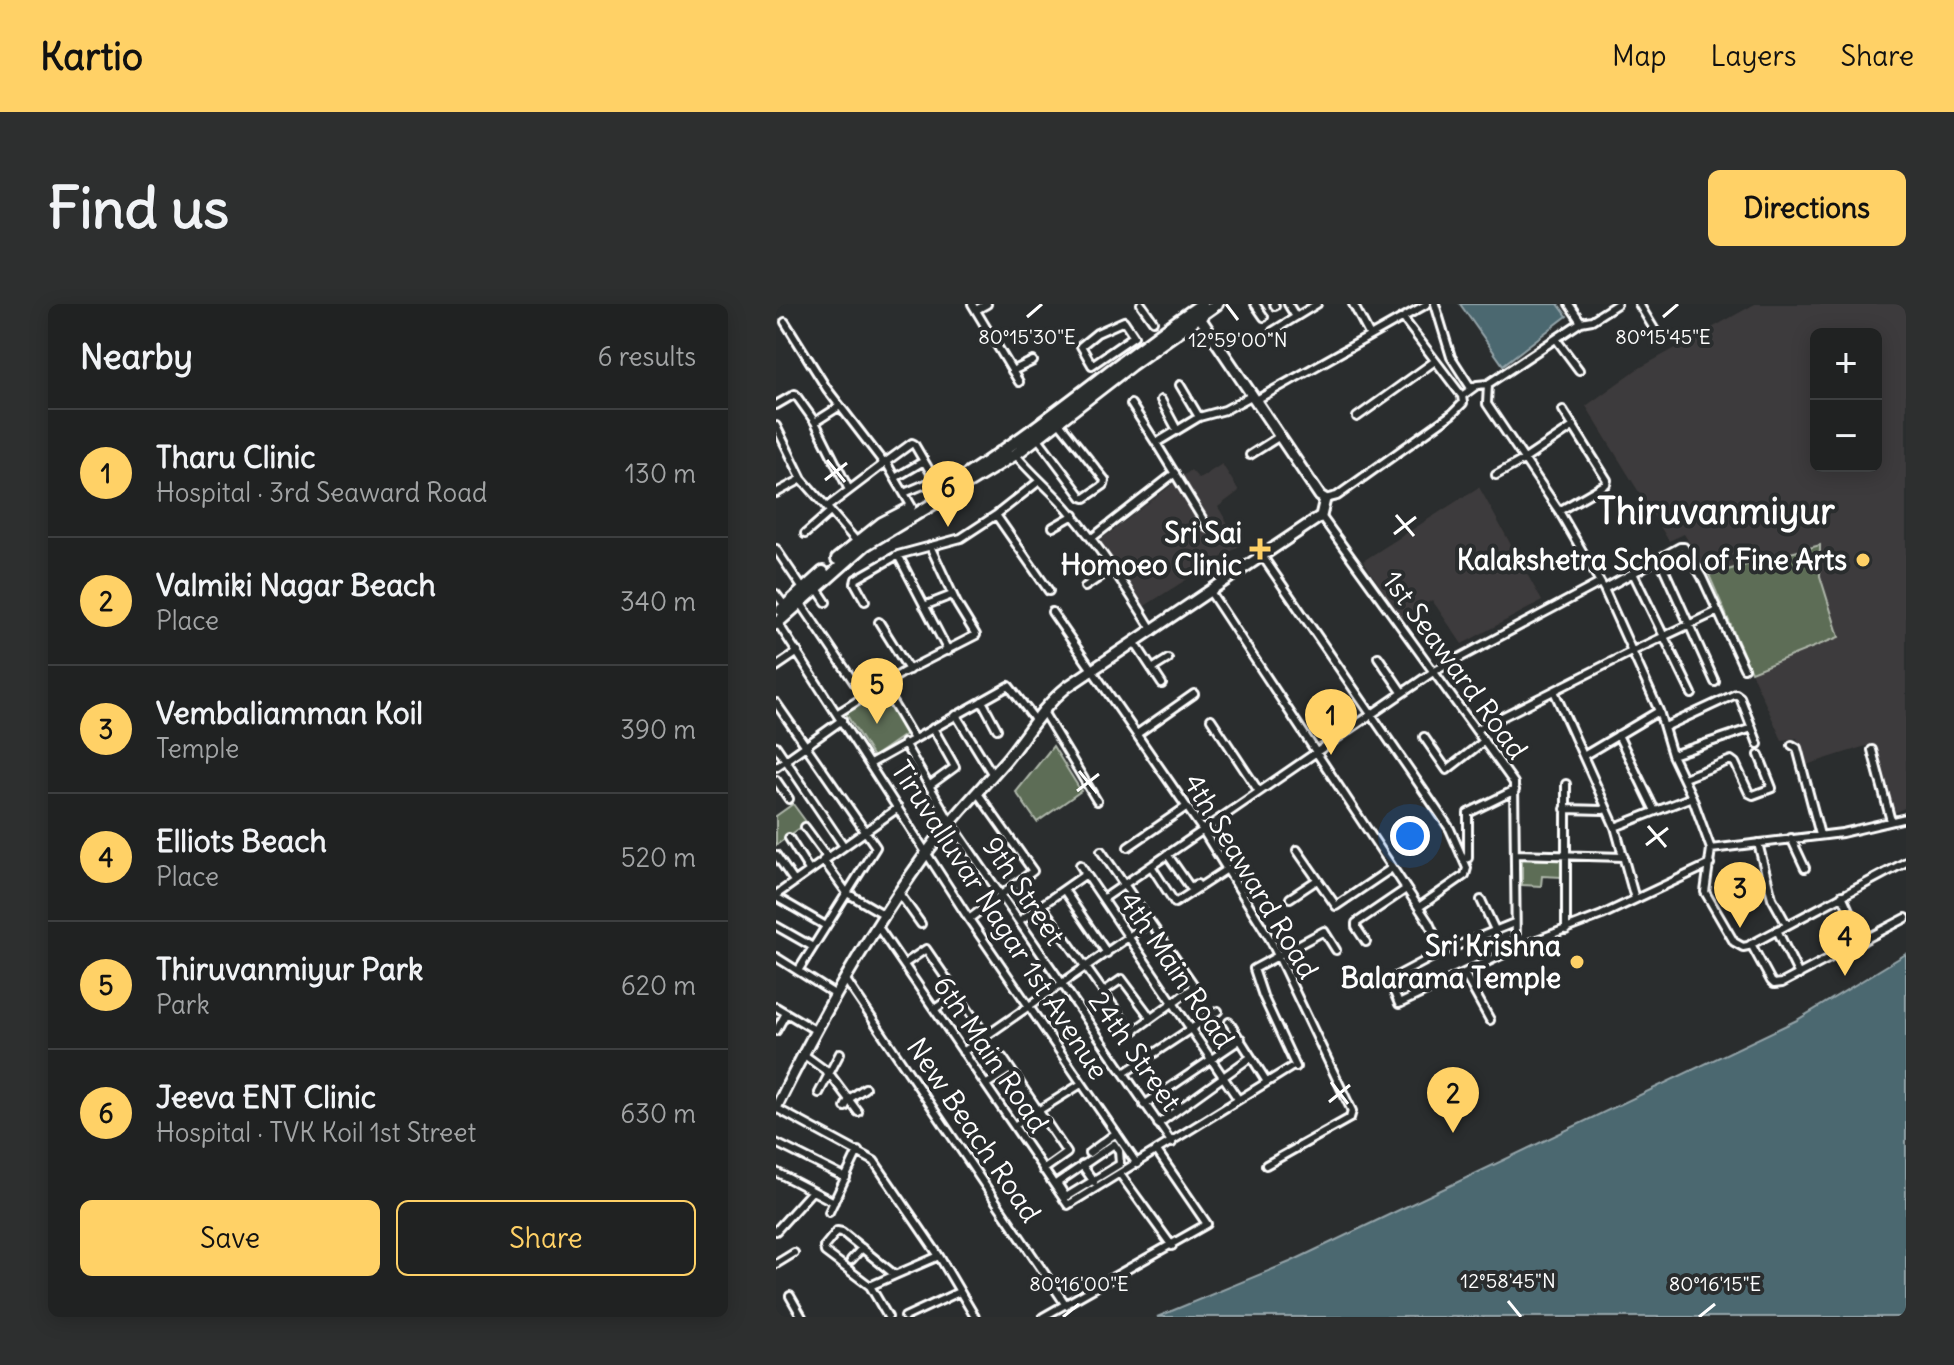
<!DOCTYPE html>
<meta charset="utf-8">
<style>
:root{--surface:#202222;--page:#2d2f2f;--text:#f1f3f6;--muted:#a2a4a5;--line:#3d3f40;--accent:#ffd166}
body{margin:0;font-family:Delius,sans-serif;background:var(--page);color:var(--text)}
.controls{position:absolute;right:24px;top:24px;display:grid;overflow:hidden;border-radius:12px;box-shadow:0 4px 20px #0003}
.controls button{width:72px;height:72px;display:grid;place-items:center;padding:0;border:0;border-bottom:2px solid var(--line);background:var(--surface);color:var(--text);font:40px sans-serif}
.you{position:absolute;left:634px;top:532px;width:28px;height:28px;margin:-20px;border:6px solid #fff;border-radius:50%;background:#1a73e8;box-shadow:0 0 0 12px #1a73e833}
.badge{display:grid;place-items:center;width:52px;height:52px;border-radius:50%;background:var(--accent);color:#111;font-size:26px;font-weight:700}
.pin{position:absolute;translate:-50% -66px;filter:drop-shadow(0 2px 4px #0008)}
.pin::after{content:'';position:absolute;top:42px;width:28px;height:24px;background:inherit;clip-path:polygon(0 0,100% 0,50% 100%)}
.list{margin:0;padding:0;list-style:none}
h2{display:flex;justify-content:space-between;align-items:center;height:104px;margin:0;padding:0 32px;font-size:34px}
h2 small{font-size:26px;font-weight:400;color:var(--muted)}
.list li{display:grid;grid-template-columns:52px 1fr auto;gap:24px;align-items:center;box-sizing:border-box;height:128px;padding:0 32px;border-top:2px solid var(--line)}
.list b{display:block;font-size:30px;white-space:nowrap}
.list p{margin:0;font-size:26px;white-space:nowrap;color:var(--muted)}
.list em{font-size:26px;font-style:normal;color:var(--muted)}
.actions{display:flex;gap:16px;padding:24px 32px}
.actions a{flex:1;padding:18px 0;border:2px solid var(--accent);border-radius:12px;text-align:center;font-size:28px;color:var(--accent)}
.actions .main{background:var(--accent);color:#111}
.map{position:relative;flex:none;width:1130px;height:1013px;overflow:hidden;border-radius:12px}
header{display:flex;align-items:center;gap:48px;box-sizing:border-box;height:112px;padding:0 40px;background:var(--accent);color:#111}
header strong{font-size:38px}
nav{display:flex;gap:44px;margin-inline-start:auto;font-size:28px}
.intro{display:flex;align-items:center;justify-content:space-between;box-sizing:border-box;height:192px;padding:0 48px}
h1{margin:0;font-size:56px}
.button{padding:20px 36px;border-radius:12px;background:var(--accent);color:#111;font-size:28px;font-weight:700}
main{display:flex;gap:48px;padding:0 48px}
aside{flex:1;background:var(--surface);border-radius:12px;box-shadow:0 4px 20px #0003}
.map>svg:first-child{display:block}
.built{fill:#3e3b3c;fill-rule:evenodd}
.green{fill:#5d6d56;stroke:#aeb6aa;stroke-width:2}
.water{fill:#4c6770;stroke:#94a4a9;stroke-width:2}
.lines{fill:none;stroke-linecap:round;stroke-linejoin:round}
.street-casing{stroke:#fff;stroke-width:12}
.secondary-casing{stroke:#fff;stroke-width:15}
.primary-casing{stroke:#fff;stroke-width:16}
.street{stroke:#2a2d2e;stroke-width:6}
.secondary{stroke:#2a2d2e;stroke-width:9}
.primary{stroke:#2a2d2e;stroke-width:10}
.ticks{fill:none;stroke:#fff;stroke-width:3}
.poi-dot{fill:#ffd166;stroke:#2a2d2e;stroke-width:3}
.labels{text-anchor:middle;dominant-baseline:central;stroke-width:8;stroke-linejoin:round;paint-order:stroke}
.poi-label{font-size:28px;font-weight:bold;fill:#fff;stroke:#2a2d2e;text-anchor:end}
.street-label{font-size:28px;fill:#fff;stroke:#2a2d2e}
.district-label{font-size:36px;font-weight:bold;fill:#fff;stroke:#2a2d2e}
.ticks-label{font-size:20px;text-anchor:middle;fill:#fff;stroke:#2a2d2e;stroke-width:8;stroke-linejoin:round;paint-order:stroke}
</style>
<header>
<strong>Kartio</strong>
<nav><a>Map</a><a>Layers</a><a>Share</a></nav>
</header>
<div class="intro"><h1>Find us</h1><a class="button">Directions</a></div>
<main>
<aside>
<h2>Nearby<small>6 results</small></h2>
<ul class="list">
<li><span class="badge">1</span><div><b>Tharu Clinic</b><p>Hospital · 3rd Seaward Road</p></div><em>130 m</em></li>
<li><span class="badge">2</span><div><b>Valmiki Nagar Beach</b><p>Place</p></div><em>340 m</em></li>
<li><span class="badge">3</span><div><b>Vembaliamman Koil</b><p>Temple</p></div><em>390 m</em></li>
<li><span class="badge">4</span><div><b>Elliots Beach</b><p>Place</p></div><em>520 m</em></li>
<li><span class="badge">5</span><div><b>Thiruvanmiyur Park</b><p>Park</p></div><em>620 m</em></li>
<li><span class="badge">6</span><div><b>Jeeva ENT Clinic</b><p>Hospital · TVK Koil 1st Street</p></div><em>630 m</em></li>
</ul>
<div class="actions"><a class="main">Save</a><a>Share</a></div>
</aside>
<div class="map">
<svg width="1130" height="1013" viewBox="0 0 1130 1013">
<rect width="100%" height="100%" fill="#2a2d2e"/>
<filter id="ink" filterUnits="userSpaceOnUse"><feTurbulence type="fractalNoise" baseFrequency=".0125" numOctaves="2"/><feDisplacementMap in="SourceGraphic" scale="16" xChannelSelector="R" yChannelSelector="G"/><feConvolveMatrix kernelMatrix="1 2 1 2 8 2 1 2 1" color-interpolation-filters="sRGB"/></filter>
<g filter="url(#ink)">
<!-- built -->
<path class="built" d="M 979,0 L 1130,0 L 1130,503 L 1118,509 L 1093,441 L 1030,461 L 1021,434 L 1006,436 L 975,368 L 1063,333 L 1044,272 L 1043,241 L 933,271 L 908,230 L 893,237 L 810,102 L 860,66 ZM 1040,30 L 1100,30 L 1100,162 L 1040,162 Z
M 446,160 L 463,187 L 442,203 L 465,241 L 367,303 L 322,238 L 415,166 L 423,175 Z
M 703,183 L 766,297 L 686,340 L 656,296 L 626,315 L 587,257 Z"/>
<!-- green -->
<path class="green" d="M 1044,241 L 1044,272 L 1063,333 L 975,368 L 933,271 Z
M 107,388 L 130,430 L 97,453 L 70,410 Z
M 277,442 L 305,487 L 261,518 L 240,488 Z
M 17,500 L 31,519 L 0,541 L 0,512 Z
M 746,555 L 786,556 L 786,573 L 766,572 L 765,582 L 746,581 Z"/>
<!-- water -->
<path class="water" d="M 684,0 L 782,0 L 791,12 L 727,61 Z
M 1130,650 L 1130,1013 L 381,1013 L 514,958 L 1021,716 Z"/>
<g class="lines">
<defs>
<path id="street" d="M 196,0 L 243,78
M 365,0 L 377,17
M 479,0 L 488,13
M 498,0 L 499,2
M 512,0 L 520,13
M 577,0 L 594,32
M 659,0 L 675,53 L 695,84
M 793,0 L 805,18
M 863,0 L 884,35
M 200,6 L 211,0
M 627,14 L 686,92
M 348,17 L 358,32 L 316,61 L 305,42 L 321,29 Z
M 9,18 L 51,85 L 107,158 L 105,162 L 51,203
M 497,27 L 541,0
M 780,35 L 803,66
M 236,67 L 257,57
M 712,80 L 711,100 L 783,207 L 828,285 L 883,407 L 896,451 L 916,493 L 935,545 L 929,588 L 958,638 L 967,643 L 972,642 L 1130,558
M 404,81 L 423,113
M 385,96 L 401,126
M 480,96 L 651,0
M 355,100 L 380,139
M 0,101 L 19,90 L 39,118 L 73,186
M 581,113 L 659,57
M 39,118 L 64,102
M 0,122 L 26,175 L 81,238
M 261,133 L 306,193 L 309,194 L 328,181 L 329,176 L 282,117
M 240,151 C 257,172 278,188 295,209 C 326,246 352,286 377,327
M 474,151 L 504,132
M 148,157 L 119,174 L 110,158 L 136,139 L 138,140 L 159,176
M 720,171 L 749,155 L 798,122
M 119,174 L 136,203
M 0,189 L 26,175
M 128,189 L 159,176 L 165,187
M 549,195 L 561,192 L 676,110 L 687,99 L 686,92 L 701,81 L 712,80 L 805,18 L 816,16 L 841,0
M 783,207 L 830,180 L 831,176 L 787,106
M 220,211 L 273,287
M 545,212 L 738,479 L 740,644
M 277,223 L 298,211
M 432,224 L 380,139 L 423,113 L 449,106 L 477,91
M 29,230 L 54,208
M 316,234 L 399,169
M 0,245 L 27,285
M 122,251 L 172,347
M 487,253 L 674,525 L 691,564 L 689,571 L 643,603
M 883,254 L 939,378
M 857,269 L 916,390
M 40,283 L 50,298
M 309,283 L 337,264
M 828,285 L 904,243 L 908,243 L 926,273 L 968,364
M 435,289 L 653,619 L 666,648
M 0,290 L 9,302
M 89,297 L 79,279 L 80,275 L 122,251 L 185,234 L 220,211 L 262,178
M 24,298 L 88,393
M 148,302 L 176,291
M 276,308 L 426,525 L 494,635 L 576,807 L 574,814 L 490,861
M 0,316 L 193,615 L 361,860
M 103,318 L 133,366
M 359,339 L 386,380
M 602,353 L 626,388
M 0,363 L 22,348
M 376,365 L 392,355
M 106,381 L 138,435
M 778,387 L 839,523 L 859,595
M 206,397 L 221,425
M 0,399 L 100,543 L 22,667
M 266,406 L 321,497
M 62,409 L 126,369 L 200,331 L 181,300 L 154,242
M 180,411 L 217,471
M 435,415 L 482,486
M 889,423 L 960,390 L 964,393 L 982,440
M 700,426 L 857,347 L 942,307
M 361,430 L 418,390
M 842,431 L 879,507
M 648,433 L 671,466 L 708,437
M 128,439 L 175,519 L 396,839
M 1016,441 L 1021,444 L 1044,531
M 0,442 L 67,541
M 1096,446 L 1115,517
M 809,451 L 883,407
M 896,451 L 976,424
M 94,460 L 233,382 L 260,417
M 0,463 L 66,416
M 908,474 L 955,456 L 959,459 L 973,489 L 977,491 L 996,484 L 983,451
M 0,476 L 13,495
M 153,482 L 179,463 L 157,424
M 789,505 L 827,506
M 29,523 L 51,553
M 839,523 L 916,493
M 13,534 L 33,566
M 1015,534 L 1029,564
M 982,539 L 996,594 L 1011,621
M 352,543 L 410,503
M 935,545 L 1066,529 L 1130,514
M 521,546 L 560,602 L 616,564
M 391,550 L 414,583 L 421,580
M 739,550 L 848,553
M 0,551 L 18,577
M 692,554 L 692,509 L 739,486
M 47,556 L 71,589 L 109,611
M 304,561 L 462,795
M 375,562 L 399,599 L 451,565
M 288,586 L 331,649
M 123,589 L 145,620
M 0,591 L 122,504
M 1066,591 L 1087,637
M 0,593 L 50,622
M 514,594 L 541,576
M 327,595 L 657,368 L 824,279
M 705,596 L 719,626
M 266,602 L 356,728 L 417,684 L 417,680 L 325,547
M 193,615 L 257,567 L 201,488
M 243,617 L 310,570
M 738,619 L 666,648 L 615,675 L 615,681 L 623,700 L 740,644 L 826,611 L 934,560
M 0,622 L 37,643
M 102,623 L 292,901 L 514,764
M 790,626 L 790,480
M 1001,626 L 1023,671
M 590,638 L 580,623 L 580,619 L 630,585
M 975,640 L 995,677 L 998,680 L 1006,679 L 1130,614
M 0,653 L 60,691
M 128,660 L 150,645 L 210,732
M 688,669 L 714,716
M 70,676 L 290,1001
M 327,688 L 346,675 L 375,714
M 0,703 L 39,726
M 159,705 L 181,689
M 453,718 L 491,778
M 0,727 L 10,709
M 187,748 L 374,618
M 27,750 L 53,769 L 82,808
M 227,754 L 291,849 L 267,866
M 520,763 L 487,692 L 478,665 L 548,627 L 560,646
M 348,769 L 442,707
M 211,780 L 234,765
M 43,789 L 64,749
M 368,801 L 465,735
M 69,803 L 73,795 L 89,784
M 0,804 L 98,857 L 163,952 L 199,1013
M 382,820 L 475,753
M 238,822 L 305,780
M 0,839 L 70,874
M 338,840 L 343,847 L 344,860 L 290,893 L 281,879 Z
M 313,849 L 340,829
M 306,861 L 318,878
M 0,868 L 58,898
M 344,870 L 396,942
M 53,908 L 82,847
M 0,927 L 36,887
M 75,956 L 86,944
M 0,960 L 18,949
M 94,982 L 49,948 L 48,943 L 61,927 L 66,928 L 119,971 L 163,952
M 14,992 L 26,1013
M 112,1013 L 94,982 L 119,971
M 129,1013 L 183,988
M 267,1013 L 431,920 L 381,847"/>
<path id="secondary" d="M 0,804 C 43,717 92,630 149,551 C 173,517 202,488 229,457 C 250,432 265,404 291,383 L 545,212 L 549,195 L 544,192 L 420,8"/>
<path id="primary" d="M 175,181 C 263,127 340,58 426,0
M 61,255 L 106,219 L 133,205
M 5,306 L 47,268
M 0,320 L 89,241 L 240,150 L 355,61 L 441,0"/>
</defs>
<!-- street casing -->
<use href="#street" class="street-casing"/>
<!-- secondary casing -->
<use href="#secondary" class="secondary-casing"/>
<!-- primary casing -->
<use href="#primary" class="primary-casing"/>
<!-- street -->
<use href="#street" class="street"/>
<!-- secondary -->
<use href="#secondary" class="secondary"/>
<!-- primary -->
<use href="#primary" class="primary"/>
</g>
</g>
<!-- ticks -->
<path class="ticks" d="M 450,0 L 462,16M 251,13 L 266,0M 887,13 L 902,0M 51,156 L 69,178M 49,176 L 71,159M 620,211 L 638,232M 618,230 L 640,213M 303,467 L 321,489M 301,487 L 323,470M 872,522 L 890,543M 870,541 L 892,524M 555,778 L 572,800M 553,798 L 574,781M 732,997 L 745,1013M 287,1013 L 303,1000M 923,1013 L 939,1000"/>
<!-- markers -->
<g class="poi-dot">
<path d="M480 233h8v8h8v8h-8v8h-8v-8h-8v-8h8z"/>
<circle cx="1087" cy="256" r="8"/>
<circle cx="801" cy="658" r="8"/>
</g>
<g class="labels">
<!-- poi labels -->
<g class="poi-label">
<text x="466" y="229">Sri Sai<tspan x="466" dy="32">Homoeo Clinic</tspan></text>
<text x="1071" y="256">Kalakshetra School of Fine Arts</text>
<text x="785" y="642">Sri Krishna<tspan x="785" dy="32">Balarama Temple</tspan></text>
</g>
<!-- street labels -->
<g class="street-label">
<text transform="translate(679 361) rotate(54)">1st Seaward Road</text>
<text transform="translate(475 572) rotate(59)">4th Seaward Road</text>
<text transform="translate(248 587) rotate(56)">9th Street</text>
<text transform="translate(224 616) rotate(57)">Tiruvalluvar Nagar 1st Avenue</text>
<text transform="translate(401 666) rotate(56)">4th Main Road</text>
<text transform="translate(359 747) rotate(55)">24th Street</text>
<text transform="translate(215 750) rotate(56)">6th Main Road</text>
<text transform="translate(198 826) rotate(56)">New Beach Road</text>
</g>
<!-- district labels -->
<g class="district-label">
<text x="940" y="207">Thiruvanmiyur</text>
</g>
</g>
<g class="ticks-label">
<text x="251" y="40">80°15'30"E</text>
<text x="887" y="40">80°15'45"E</text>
<text x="462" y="43">12°59'00"N</text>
<text x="732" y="984">12°58'45"N</text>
<text x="303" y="987">80°16'00"E</text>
<text x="939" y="987">80°16'15"E</text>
</g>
</svg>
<div class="controls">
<button>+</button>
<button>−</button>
</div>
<div class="you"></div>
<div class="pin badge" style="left:555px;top:451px">1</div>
<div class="pin badge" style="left:677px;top:829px">2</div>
<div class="pin badge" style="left:964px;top:624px">3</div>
<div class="pin badge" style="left:1069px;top:672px">4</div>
<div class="pin badge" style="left:101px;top:420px">5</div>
<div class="pin badge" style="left:172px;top:223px">6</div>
</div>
</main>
